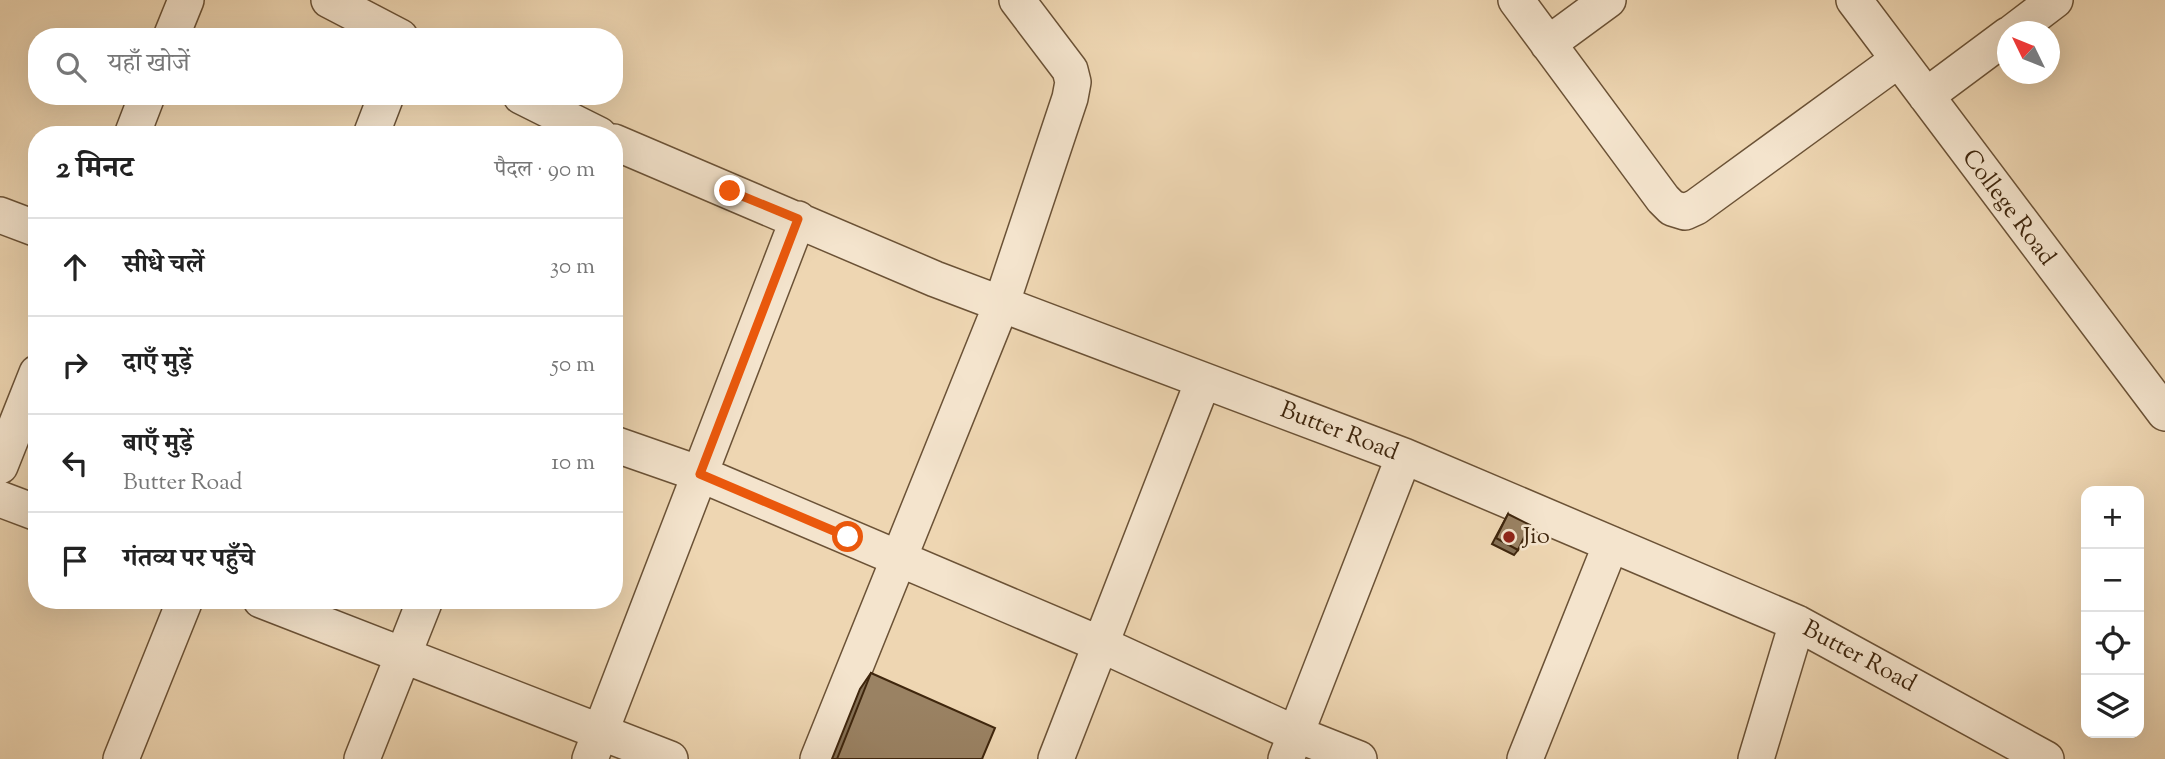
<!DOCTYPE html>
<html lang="hi">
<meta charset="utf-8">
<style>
:root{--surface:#fff;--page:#f6f6f6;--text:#222;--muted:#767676;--line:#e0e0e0}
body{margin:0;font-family:"Sorts Mill Goudy","Noto Serif Devanagari",serif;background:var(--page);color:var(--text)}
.controls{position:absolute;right:21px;bottom:21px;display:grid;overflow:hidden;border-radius:14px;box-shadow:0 7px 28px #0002}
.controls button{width:63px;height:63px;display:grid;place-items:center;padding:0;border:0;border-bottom:2px solid var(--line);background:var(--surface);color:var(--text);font:35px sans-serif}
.compass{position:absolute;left:1997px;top:21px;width:63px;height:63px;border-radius:50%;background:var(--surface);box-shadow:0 7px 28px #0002;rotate:313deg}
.stop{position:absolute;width:21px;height:21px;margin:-16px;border:5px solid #ea580c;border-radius:50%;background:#fff}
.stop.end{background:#ea580c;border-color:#fff;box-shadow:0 2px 7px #0008}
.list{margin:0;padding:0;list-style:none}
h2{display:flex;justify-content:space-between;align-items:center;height:91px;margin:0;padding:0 28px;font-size:30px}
h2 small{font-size:23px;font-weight:400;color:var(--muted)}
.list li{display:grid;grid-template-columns:46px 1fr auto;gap:21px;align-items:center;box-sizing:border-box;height:98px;padding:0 28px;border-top:2px solid var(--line)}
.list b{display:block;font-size:26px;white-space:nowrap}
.list p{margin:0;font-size:23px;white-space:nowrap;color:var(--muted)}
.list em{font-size:23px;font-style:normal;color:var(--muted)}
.icon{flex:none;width:38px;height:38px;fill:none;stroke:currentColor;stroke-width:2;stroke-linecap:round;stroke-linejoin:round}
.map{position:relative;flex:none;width:2165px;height:759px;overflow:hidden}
.search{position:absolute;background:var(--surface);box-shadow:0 7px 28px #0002;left:28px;top:28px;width:595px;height:77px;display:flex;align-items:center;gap:18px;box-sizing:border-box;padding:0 24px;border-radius:28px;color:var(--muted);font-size:26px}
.panel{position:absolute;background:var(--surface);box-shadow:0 7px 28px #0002;left:28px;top:126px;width:595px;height:483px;border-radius:28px}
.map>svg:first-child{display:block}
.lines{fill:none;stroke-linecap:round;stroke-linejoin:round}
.minor-casing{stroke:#6b5236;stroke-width:38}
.minor{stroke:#f4e4cd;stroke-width:35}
.wall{fill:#847055;stroke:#3f260d;stroke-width:2}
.building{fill:#9a8263;stroke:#3f260d;stroke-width:2}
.route{stroke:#ea580c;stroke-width:9}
.poi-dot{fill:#8f2418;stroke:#f4e4cd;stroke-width:2.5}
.labels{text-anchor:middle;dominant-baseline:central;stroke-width:5;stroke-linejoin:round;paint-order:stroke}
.street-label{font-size:24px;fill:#3f260d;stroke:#f4e4cd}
.poi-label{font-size:24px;fill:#3f260d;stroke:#f4e4cd;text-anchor:start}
</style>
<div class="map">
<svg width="2165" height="759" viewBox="0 0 2165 759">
<rect width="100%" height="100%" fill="#eed6b2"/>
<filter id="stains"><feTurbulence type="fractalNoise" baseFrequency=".00286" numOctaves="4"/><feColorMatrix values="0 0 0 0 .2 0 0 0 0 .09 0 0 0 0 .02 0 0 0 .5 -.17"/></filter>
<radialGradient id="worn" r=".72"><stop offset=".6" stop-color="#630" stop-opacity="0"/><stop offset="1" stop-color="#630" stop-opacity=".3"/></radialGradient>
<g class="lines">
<defs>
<path id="minor" d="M 329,0 L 400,37
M 1516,0 L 1663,199 L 1672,208 L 1685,212 L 1696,207 L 1898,60
M 1854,0 L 2165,413
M 2013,32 L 2055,0
M 171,37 L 186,0
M 1548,44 L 1608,0
M 521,96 L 599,135
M 1926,96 L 2008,35
M 132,135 L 147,96
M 371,135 L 386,96
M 614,142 L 935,279 L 1404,456 L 1797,623 L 2046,759
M 0,215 L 37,229
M 614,444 L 700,474 L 1100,644 L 1296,734 L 1359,759
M 0,466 L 37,373
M 0,499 L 37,513
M 261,600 L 670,759
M 121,759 L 185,600
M 362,759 L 425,600
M 590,759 L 798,219
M 818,759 L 1001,305 L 1070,98 L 1073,82 L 1070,70 L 1017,0
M 1056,759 L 1203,381
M 1286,759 L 1404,456
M 1525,759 L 1611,544
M 1756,759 L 1797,623"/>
</defs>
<!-- minor casing -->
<use href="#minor" class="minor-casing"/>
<!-- minor -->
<use href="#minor" class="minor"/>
</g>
<!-- wall -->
<path class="wall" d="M 1508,514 L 1518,550 L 1514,555 L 1492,544 Z
M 871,673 L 982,759 L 832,759 L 860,689 Z"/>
<!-- building -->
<path class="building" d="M 1508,514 L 1530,525 L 1518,550 L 1496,538 Z
M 871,673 L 995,728 L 982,759 L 837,759 Z"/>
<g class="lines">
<!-- route -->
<path class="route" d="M 730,191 L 798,219 L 700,474 L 848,537"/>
</g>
<!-- markers -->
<circle class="poi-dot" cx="1509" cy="537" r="7"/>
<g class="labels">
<!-- street labels -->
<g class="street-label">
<text transform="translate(2008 208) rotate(53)">College Road</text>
<text transform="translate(1339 432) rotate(21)">Butter Road</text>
<text transform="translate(1859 657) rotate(28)">Butter Road</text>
</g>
<!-- poi labels -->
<g class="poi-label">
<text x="1523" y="537">Jio</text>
</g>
</g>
<rect width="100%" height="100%" filter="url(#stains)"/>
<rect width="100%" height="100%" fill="url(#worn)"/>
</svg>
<div class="controls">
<button>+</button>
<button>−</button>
<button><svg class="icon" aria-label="locate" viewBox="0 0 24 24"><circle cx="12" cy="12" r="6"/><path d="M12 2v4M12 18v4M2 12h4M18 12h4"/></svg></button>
<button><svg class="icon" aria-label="layers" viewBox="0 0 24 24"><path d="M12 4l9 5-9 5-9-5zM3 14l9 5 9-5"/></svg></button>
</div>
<svg class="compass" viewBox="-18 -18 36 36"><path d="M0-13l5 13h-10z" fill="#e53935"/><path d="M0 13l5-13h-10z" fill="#767676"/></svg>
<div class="stop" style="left:848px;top:537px"></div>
<div class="stop end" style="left:730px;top:191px"></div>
<div class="search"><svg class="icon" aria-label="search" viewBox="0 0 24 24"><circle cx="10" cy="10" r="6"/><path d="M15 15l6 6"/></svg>यहाँ खोजें</div>
<section class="panel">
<h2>2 मिनट<small>पैदल · 90 m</small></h2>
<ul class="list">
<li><svg class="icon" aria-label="ahead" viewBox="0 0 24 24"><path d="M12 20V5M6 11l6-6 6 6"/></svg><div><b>सीधे चलें</b></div><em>30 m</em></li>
<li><svg class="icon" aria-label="right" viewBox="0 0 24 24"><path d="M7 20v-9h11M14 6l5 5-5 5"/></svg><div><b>दाएँ मुड़ें</b></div><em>50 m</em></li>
<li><svg class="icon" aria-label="left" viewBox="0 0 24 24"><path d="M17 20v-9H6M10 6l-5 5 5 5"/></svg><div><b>बाएँ मुड़ें</b><p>Butter Road</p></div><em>10 m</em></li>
<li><svg class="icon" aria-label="arrive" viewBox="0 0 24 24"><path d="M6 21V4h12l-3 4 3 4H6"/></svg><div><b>गंतव्य पर पहुँचे</b></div></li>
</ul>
</section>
</div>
